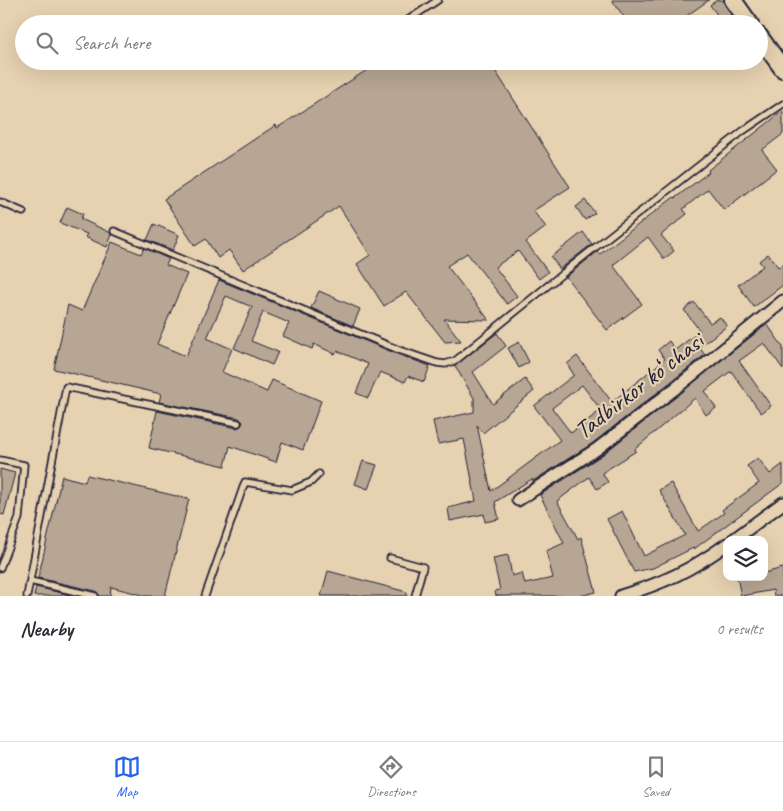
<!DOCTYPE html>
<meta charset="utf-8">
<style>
:root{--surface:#fff;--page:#f2f2f3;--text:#2b2b33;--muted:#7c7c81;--line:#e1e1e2;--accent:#2563eb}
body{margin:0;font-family:Caveat,sans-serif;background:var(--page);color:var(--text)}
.controls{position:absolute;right:15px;bottom:15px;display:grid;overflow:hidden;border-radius:10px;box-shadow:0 5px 20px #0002}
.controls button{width:45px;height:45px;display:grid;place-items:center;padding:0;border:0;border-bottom:1px solid var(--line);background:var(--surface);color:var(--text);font:25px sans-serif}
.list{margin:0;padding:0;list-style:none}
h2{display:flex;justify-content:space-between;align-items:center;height:65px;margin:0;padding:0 20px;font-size:21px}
h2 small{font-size:16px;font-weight:400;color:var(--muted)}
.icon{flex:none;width:28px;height:28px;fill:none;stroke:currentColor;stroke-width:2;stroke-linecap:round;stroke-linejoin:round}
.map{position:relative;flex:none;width:783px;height:596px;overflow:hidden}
.search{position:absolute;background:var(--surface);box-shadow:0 5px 20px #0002;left:15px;right:15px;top:15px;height:55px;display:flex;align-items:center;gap:12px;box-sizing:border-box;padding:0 18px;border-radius:28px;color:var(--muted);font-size:19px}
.sheet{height:145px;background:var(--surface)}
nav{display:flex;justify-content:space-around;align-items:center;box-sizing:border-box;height:70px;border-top:1px solid var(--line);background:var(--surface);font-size:14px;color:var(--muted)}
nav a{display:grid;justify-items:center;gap:2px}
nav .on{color:var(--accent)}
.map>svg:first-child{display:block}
.building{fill:#b6a693;stroke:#22223b;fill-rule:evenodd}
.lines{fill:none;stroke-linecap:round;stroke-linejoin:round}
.lane-casing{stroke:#22223b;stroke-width:9}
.street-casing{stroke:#22223b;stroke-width:15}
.secondary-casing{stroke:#22223b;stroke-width:20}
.lane{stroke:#e6d1b0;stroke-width:5.5}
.street{stroke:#e6d1b0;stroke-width:11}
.secondary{stroke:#e6d1b0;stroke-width:16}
.labels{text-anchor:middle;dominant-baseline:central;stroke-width:4.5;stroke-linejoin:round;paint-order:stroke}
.street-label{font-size:25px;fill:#22223b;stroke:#e6d1b0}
</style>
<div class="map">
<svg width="783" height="596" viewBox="0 0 783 596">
<rect width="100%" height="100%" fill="#e6d1b0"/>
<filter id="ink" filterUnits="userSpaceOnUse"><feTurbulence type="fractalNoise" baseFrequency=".02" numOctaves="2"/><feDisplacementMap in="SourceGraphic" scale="10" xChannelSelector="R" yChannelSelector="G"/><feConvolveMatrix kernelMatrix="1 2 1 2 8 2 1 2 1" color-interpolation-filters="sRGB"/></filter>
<g filter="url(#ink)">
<!-- building -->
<path class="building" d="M 612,0 L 709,0 L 675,24 L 629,24 Z
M 717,0 L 722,0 L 734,19 L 728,24 L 724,24 L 710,5 Z
M 381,61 L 489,61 L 570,187 L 533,211 L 546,227 L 526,242 L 548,272 L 539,279 L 518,251 L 495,267 L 517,296 L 507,304 L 467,253 L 447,266 L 489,320 L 444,319 L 461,341 L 445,342 L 406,292 L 384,306 L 357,264 L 370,255 L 339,206 L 243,270 L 229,250 L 218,258 L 206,239 L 195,246 L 164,199 L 276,125 L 277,128 Z
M 783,111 L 783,134 L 762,150 L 777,169 L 724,210 L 708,189 L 683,209 L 687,214 L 661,235 L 674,251 L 664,259 L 648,237 L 613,265 L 642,304 L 607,330 L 566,277 L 597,252 L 600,254 L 674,197 L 675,198 L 709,172 L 708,170 Z
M 585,200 L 595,213 L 585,220 L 576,207 Z
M 67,207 L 83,214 L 81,219 L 109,232 L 112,235 L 107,247 L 85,237 L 87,234 L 60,223 Z
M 154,224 L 179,235 L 173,250 L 147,240 Z
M 583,232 L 592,244 L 560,269 L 551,257 Z
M 112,242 L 141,254 L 144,248 L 169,259 L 166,265 L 187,274 L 157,344 L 186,356 L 219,280 L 397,354 L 430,366 L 424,382 L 408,376 L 405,382 L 380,372 L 368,398 L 356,393 L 368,364 L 337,351 L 335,354 L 314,344 L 312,349 L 283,336 L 289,323 L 263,312 L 251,341 L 278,352 L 272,365 L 234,348 L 252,307 L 226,296 L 207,338 L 232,349 L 222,372 L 267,392 L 272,380 L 321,401 L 303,450 L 282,442 L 276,462 L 230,446 L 225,466 L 149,448 L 157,411 L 237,428 L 241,426 L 243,422 L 239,418 L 159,402 L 161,394 L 54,369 L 68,305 L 82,311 Z
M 768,254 L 778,267 L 783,264 L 783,285 L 754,307 L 738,285 L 763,266 L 759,261 Z
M 319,291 L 360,309 L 353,326 L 311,308 Z
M 694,302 L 710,323 L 720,317 L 727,326 L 699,347 L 705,355 L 593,443 L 533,481 L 532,479 L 495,502 L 499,519 L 485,522 L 484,514 L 450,521 L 448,508 L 476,501 L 464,439 L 438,444 L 433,421 L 474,412 L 474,398 L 455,366 L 497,333 L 506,346 L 473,372 L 493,404 L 525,379 L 534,391 L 483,433 L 477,425 L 491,491 L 560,440 L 534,406 L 574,375 L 567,364 L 577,356 L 612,402 L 665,359 L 658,350 L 669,341 L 675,350 L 700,331 L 684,310 ZM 582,385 L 601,410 L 571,433 L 552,408 Z
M 767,324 L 783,347 L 783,369 L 764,343 L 739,361 L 771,406 L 761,413 L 731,371 L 705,391 L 716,408 L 706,415 L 695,398 L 635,449 L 636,451 L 602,473 L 608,482 L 597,489 L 589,477 L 557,501 L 578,539 L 581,537 L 596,592 L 580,596 L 496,596 L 495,591 L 500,590 L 493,558 L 508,555 L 512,576 L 522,573 L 525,584 L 553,578 L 546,551 L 564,543 L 540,495 L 602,455 Z
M 519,342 L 529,362 L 519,368 L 508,348 Z
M 758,458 L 770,474 L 783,464 L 783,483 L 694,549 L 693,548 L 653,568 L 634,572 L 607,519 L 622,511 L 644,556 L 685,535 L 659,490 L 671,483 L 698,531 L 724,513 L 722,510 L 759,483 L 747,466 Z
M 363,461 L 377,465 L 368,489 L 355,484 Z
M 0,469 L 15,473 L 4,515 L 0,514 Z
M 87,475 L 189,499 L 165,596 L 147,596 L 111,587 L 110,596 L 100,596 L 96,591 L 38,578 L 62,476 L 85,482 Z
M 783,568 L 783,596 L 774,596 L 773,590 L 741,596 L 737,577 L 764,577 L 764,573 Z
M 328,571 L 407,592 L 407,596 L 321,596 Z
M 36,587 L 74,596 L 34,596 Z"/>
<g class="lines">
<defs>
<path id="lane" d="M 402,24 L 438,0
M 0,202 L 23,212
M 114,231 L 399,350 L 437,363 L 445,364 L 455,361 L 578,261 L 743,131 L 783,104
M 0,460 L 24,465 L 19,518 L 0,568
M 390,558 L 423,567 L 415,596
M 30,581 L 95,596
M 27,596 L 66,387 L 238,423
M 205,596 L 245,482 L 292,490 L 311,482 L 319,474"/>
<path id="street" d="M 518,500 L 597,449 L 681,384 L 783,301
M 733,540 L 783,503
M 621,596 C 663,583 690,571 727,544"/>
<path id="secondary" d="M 733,0 L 750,24
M 759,36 L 783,69"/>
</defs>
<!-- lane casing -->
<use href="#lane" class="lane-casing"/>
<!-- street casing -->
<use href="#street" class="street-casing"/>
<!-- secondary casing -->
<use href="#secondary" class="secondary-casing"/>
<!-- lane -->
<use href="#lane" class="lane"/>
<!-- street -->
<use href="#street" class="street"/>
<!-- secondary -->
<use href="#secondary" class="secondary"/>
</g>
</g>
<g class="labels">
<!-- street labels -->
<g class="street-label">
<text transform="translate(639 386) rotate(-38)">Tadbirkor koʻchasi</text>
</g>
</g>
</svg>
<div class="controls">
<button><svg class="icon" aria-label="layers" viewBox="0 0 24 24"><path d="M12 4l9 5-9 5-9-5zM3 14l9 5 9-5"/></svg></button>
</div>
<div class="search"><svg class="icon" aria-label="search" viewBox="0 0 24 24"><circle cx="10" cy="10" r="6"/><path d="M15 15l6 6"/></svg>Search here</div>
</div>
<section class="sheet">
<h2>Nearby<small>0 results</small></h2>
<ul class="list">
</ul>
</section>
<nav>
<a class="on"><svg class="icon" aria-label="map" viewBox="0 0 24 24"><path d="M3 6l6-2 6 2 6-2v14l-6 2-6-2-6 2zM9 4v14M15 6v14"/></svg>Map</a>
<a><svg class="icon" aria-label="directions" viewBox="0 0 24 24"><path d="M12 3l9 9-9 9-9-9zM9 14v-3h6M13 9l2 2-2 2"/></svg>Directions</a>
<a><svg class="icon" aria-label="saved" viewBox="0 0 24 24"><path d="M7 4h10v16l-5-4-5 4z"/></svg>Saved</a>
</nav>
